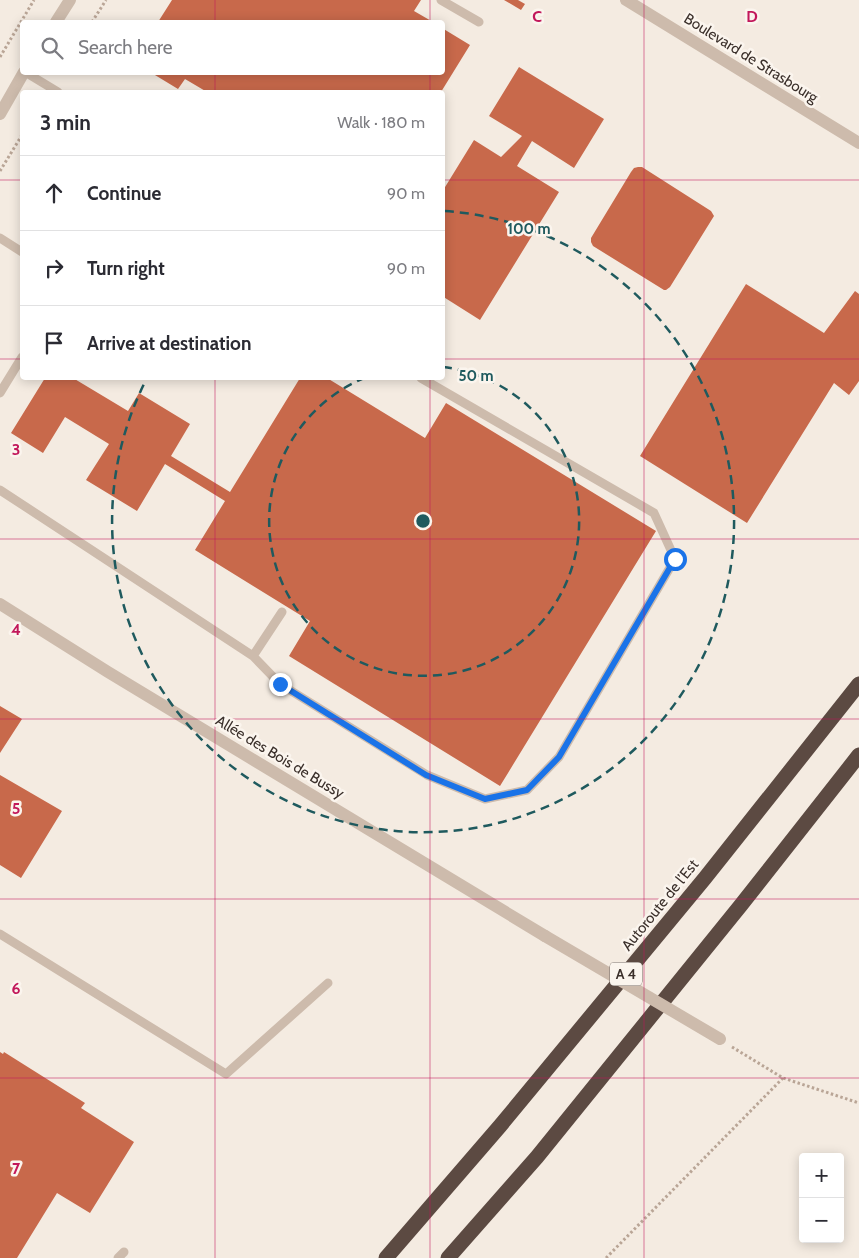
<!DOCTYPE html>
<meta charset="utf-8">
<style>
:root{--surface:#fff;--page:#f2f2f3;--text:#2b2b33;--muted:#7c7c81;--line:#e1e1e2}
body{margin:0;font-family:Cabin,sans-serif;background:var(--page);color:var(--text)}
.controls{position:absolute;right:15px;bottom:15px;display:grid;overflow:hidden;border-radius:5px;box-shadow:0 2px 12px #0003}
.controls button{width:45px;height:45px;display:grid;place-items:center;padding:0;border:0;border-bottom:1px solid var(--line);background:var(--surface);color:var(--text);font:25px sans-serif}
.stop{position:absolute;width:15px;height:15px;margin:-11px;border:4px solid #1a73e8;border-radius:50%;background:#fff}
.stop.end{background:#1a73e8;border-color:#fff;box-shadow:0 1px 5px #0008}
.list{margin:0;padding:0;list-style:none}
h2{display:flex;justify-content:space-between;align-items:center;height:65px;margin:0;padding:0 20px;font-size:21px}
h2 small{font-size:16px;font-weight:400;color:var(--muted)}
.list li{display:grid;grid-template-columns:32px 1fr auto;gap:15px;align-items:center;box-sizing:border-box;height:75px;padding:0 20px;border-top:1px solid var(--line)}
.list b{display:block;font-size:19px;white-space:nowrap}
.list em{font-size:16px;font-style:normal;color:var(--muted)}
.icon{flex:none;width:28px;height:28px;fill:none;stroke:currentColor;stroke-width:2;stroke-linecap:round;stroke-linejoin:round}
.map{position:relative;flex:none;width:859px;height:1258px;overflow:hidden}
.search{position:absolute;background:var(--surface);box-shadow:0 2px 12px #0003;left:20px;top:20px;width:425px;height:55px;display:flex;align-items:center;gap:12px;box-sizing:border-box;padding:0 18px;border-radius:5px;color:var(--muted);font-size:19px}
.panel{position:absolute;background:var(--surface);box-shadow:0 2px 12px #0003;left:20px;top:90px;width:425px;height:290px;border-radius:5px}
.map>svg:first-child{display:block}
.building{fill:#c8694b}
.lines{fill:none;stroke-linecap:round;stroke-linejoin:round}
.path{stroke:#b9a596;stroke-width:3;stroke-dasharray:2.5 2.5;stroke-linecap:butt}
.service{stroke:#cdbbac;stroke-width:9}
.minor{stroke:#cdbbac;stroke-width:12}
.motorway{stroke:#5c4a42;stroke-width:15}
.minor-bridge{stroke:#cdbbac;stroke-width:12}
.route{stroke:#1a73e8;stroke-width:6}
.grid{fill:none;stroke:#c2185b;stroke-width:1;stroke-opacity:0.55}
.ring{fill:none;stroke:#1f5a5e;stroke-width:2.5;stroke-dasharray:9 6}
.labels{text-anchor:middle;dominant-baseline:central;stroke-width:5;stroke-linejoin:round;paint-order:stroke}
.shield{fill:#fbf5ee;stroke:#756b66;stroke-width:1}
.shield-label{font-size:14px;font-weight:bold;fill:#3b302b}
.street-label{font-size:15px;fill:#3b302b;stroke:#fbf5ee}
.grid-label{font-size:16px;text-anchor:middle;font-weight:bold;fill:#c2185b;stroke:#fbf5ee;stroke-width:5;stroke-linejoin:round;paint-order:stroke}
.centre{fill:#1f5a5e;stroke:#fbf5ee;stroke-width:2.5}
.ring-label{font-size:15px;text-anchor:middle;font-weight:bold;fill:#1f5a5e;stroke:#fbf5ee;stroke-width:5;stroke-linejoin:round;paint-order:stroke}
</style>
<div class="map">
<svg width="859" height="1258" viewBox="0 0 859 1258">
<rect width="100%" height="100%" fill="#f4ebe1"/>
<!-- building -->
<path class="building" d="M 172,0 L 421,0 L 414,11 L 433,22 L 158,22 Z
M 504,0 L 518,0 L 525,4 L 521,10 Z
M 442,28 L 470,45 L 441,92 L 207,92 L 185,79 L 178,89 L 150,72 L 442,72 Z
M 519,67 L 604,119 L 574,168 L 532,141 L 517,166 L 559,192 L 480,320 L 442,296 L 442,192 L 474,140 L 501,157 L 522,136 L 489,116 Z
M 638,167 L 642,167 L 711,211 L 714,216 L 670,287 L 666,290 L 664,290 L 593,246 L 591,242 L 591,238 L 631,172 L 634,168 Z
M 746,284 L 824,333 L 855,291 L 859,294 L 859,381 L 849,395 L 834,383 L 747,523 L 640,456 Z
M 45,378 L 73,378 L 128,411 L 139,393 L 190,424 L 171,456 L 230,492 L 300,378 L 327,378 L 425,438 L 446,403 L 656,531 L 500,786 L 289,656 L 310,621 L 195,550 L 225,501 L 165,464 L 137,511 L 86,480 L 109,444 L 65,417 L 43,453 L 11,433 Z
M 0,706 L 22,719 L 0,753 Z
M 0,775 L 62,811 L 21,878 L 0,865 Z
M 0,1052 L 3,1054 L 4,1052 L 85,1103 L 81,1108 L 134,1142 L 90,1213 L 57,1193 L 17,1258 L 0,1258 Z"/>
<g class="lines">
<!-- path -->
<path class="path" d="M 92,22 L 106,0
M 0,57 L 34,0
M 0,171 L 22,135
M 732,1047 L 783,1078 L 859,1103
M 606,1258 L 783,1078"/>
<!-- service -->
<path class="service" d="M 441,0 L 479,22
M 25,72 L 58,92
M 0,238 L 22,252
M 0,393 L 22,357
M 0,490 L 253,656 L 282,612
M 253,656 L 280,684 L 427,775 L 485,799 L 527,790 L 559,757 L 675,559 L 654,513 L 421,378
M 0,934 L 226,1074 L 328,983
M 118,1258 L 124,1252"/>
<!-- minor -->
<path class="minor" d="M 626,0 L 859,143
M 56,22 L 70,0
M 0,114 L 24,72
M 0,604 L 108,672 L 545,936"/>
<!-- motorway -->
<path class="motorway" d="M 386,1258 L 500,1126 L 705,878 L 859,684
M 448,1258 L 537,1157 L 741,905 L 859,755"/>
<!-- minor-bridge -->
<path class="minor-bridge" d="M 545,936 L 720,1039"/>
</g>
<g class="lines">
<!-- route -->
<path class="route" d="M 280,684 L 426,775 L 485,799 L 527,790 L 559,757 L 675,559"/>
</g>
<!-- grid -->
<path class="grid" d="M 215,0 L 215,22M 430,0 L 430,22M 644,0 L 644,1258M 215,72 L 215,92M 430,72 L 430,92M 0,180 L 22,180M 442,180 L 859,180M 0,359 L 22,359M 442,359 L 859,359M 215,378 L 215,1258M 430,378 L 430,1258M 0,539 L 859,539M 0,719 L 859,719M 0,899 L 859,899M 0,1078 L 859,1078"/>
<!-- distance rings -->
<g class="ring">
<path d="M443 367A155 155 0 1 1 364 378"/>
<path d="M445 211A311 311 0 1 1 146 380"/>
</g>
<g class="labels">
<!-- shield labels -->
<rect class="shield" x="610" y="962.5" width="32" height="23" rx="4"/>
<g class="shield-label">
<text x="626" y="974">A 4</text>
</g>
<!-- street labels -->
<g class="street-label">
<text transform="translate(751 58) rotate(32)">Boulevard de Strasbourg</text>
<text transform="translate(280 757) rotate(31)">Allée des Bois de Bussy</text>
<text transform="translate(660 905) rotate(-51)">Autoroute de l’Est</text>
</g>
</g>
<g class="grid-label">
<text x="537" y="22">C</text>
<text x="752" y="22">D</text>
<text x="16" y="455">3</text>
<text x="16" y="635">4</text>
<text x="16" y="814">5</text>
<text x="16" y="994">6</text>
<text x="16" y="1174">7</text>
</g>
<circle cx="423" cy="521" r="8" class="centre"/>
<g class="ring-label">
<text x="529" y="234">100 m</text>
<text x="476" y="381">50 m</text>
</g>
</svg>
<div class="controls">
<button>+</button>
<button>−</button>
</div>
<div class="stop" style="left:675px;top:559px"></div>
<div class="stop end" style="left:280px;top:684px"></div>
<div class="search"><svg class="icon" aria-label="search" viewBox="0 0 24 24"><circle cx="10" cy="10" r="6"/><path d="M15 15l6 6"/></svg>Search here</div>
<section class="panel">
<h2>3 min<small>Walk · 180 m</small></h2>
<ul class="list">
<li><svg class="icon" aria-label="ahead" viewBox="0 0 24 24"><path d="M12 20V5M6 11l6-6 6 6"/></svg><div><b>Continue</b></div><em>90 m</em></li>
<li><svg class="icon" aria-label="right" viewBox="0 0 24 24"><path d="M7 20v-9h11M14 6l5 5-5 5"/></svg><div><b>Turn right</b></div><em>90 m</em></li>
<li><svg class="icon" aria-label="arrive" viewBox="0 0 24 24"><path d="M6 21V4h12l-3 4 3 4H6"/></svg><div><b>Arrive at destination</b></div></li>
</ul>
</section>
</div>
